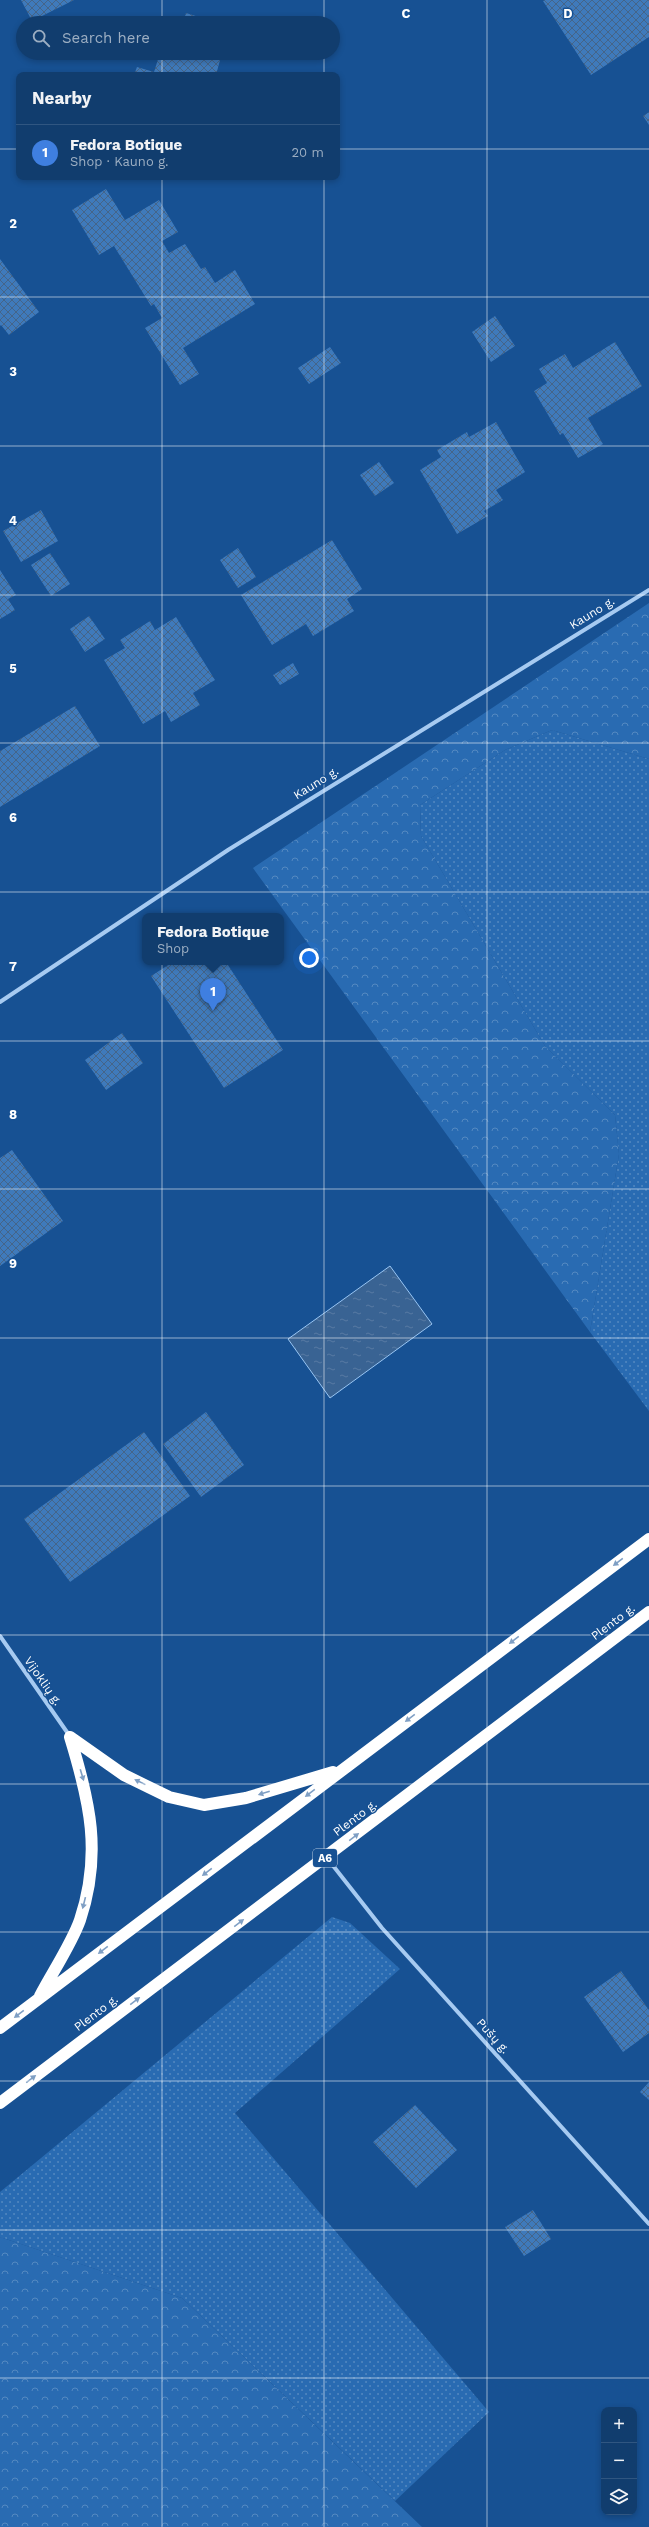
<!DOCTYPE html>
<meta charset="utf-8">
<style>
:root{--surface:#113d6e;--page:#1a4473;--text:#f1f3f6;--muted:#9caec2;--line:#305681;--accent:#8bbbb9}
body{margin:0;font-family:"Work Sans",sans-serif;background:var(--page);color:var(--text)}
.controls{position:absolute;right:12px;bottom:12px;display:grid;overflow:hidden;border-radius:8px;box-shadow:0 2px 6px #0003}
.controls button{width:36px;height:36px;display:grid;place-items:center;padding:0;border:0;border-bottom:1px solid var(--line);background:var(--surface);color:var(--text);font:20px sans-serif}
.you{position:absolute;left:309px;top:958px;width:14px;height:14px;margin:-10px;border:3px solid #fff;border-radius:50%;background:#1a73e8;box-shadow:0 0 0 6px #1a73e833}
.badge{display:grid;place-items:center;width:26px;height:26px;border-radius:50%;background:var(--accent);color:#fff;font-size:13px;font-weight:700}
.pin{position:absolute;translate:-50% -33px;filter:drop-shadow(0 1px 2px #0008)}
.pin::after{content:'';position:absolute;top:21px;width:14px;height:12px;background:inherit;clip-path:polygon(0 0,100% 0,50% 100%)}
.popup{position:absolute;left:142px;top:913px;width:142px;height:52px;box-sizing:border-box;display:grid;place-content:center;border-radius:8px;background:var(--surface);filter:drop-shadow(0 1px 3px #0005);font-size:13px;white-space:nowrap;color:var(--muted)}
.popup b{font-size:15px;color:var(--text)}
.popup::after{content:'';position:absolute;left:50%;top:100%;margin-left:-8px;border:8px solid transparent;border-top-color:var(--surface)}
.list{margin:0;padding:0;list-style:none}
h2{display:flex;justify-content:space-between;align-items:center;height:52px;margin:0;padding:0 16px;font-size:17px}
h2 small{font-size:13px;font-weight:400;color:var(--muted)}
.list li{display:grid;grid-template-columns:26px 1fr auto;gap:12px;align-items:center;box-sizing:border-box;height:56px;padding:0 16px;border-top:1px solid var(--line)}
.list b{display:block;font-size:15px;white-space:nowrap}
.list p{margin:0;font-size:13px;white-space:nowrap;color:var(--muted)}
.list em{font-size:13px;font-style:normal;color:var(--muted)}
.icon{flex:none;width:22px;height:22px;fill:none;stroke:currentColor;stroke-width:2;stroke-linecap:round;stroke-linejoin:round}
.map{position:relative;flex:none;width:649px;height:2527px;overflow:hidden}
.search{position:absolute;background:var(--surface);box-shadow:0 2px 6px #0003;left:16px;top:16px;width:324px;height:44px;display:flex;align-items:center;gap:10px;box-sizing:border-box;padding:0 14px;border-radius:22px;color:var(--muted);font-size:15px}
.panel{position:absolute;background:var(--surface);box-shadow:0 2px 6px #0003;left:16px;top:72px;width:324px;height:108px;border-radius:8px}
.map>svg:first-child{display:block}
.grass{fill:url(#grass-dots)}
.forest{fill:url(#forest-crowns)}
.water{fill:url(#water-ripples);stroke:#98c5f3}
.building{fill:url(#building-cross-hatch)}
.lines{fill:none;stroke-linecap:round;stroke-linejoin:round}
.street{stroke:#a6caf1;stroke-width:4}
.highway{stroke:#fff;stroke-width:12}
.oneway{fill:#7f9fc4}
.grid{fill:none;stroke:#fff;stroke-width:1;stroke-opacity:0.55}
.labels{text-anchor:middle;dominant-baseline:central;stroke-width:3;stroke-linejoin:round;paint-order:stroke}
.shield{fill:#175193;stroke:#b9cbdf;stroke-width:1}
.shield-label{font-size:11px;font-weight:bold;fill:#fff}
.street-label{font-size:12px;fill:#fff;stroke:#175193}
.grid-label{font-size:13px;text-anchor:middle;font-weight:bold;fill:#fff;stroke:#175193;stroke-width:3;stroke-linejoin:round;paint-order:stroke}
</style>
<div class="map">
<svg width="649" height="2527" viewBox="0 0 649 2527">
<defs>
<pattern id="grass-dots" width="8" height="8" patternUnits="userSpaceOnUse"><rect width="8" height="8" fill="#296bb2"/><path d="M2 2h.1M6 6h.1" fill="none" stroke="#5489c1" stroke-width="1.8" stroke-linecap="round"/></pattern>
<pattern id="forest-crowns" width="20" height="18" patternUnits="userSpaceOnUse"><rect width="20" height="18" fill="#296bb2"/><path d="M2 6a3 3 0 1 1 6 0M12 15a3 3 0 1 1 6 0" fill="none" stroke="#5489c1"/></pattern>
<pattern id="water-ripples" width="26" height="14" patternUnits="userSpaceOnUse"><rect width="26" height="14" fill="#396393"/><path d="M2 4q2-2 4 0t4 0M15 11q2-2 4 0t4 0" fill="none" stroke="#577aa3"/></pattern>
<pattern id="building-cross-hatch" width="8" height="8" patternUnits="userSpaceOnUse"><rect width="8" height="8" fill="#3f7abb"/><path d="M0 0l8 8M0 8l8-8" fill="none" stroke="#456589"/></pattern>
</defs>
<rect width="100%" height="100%" fill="#175193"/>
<!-- grass -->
<path class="grass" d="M 552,730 L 649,759 L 649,1411 L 590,1332 L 619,1154 L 615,1115 L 545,1046 L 421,836 L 420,805 L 505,750 Z
M 332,1917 L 350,1923 L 400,1969 L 235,2113 L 489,2412 L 395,2501 L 182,2298 L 0,2237 L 0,2192 Z"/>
<!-- forest -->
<path class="forest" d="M 649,603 L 649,759 L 552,730 L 505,750 L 420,805 L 421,836 L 545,1046 L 615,1115 L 619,1154 L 590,1332 L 253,868 Z
M 0,2237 L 182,2298 L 422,2527 L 0,2527 Z"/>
<!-- water -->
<path class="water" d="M 390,1266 L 432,1324 L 330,1398 L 288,1339 Z"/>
<!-- building -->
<path class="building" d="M 21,0 L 74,0 L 32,21 Z
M 545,0 L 649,0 L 649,37 L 591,75 L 543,1 Z
M 186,13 L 218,23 L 183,23 Z
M 160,53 L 222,53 L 216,75 L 134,75 L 137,67 L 154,72 Z
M 649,112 L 649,125 L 643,116 Z
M 106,189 L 125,220 L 159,200 L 178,232 L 162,241 L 169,253 L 185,244 L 201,269 L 205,267 L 215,283 L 235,270 L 255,304 L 183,348 L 199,374 L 180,385 L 145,328 L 162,318 L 154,304 L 151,306 L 114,246 L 99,255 L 72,210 Z
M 0,259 L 39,312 L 9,335 L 1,325 L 0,326 Z
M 495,316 L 515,346 L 491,362 L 472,332 Z
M 615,342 L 642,386 L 588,418 L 603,444 L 578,458 L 563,433 L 560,435 L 534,391 L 547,383 L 539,369 L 565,354 L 573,368 Z
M 330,347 L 341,363 L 309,384 L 298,368 Z
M 496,422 L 525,472 L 496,490 L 503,500 L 484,511 L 488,516 L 457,534 L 420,470 L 441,457 L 437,450 L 467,432 L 469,437 Z
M 379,462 L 394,483 L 375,496 L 360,475 Z
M 41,510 L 58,541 L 21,562 L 3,531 Z
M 332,540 L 362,589 L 347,599 L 354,611 L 313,636 L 306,624 L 272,645 L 241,595 Z
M 238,548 L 256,577 L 238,588 L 220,560 Z
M 50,553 L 70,584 L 51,596 L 31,565 Z
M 0,570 L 16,595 L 8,599 L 15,610 L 0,619 Z
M 89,616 L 105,639 L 85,652 L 70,629 Z
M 176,617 L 215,680 L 193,693 L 200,705 L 171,722 L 165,711 L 143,724 L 104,660 L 125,648 L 120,640 L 150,621 L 155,630 Z
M 293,663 L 299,674 L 280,685 L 273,675 Z
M 75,706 L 100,746 L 0,807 L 0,751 Z
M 173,962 L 226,962 L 283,1050 L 224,1088 L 151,976 Z
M 122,1033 L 143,1063 L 106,1090 L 85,1060 Z
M 12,1150 L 63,1221 L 0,1266 L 0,1158 Z
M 206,1412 L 244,1465 L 201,1497 L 163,1444 Z
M 144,1432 L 190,1496 L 70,1582 L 24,1519 Z
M 621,1971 L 649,2010 L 649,2033 L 623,2052 L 584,1997 Z
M 649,2082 L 649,2100 L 640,2092 Z
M 415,2105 L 457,2150 L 416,2188 L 373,2142 Z
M 533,2210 L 551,2239 L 524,2256 L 505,2227 Z"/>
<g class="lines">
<!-- street -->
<path class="street" d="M 0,1002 L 228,850 L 649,590
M 0,1636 L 69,1735
M 327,1858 L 382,1928 L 649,2224"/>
<!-- highway -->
<path class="highway" d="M 70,1737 L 124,1775 L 169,1797 L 204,1805 L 246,1798 L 333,1772
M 40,1996 C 52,1973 72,1943 80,1920 C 102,1854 90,1802 70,1737
M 0,2028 L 649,1539
M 0,2103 L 649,1612"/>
</g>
<!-- one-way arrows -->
<defs><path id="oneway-solid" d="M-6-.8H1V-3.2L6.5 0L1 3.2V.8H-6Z"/></defs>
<g class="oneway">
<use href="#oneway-solid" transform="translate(618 1562) rotate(143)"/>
<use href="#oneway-solid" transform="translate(514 1640) rotate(143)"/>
<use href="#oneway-solid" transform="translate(410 1718) rotate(143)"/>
<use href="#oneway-solid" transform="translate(82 1775) rotate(73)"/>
<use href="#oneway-solid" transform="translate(140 1782) rotate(-154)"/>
<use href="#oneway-solid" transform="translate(264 1793) rotate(163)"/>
<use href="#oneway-solid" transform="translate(310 1793) rotate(143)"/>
<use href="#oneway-solid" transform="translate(354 1837) rotate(-37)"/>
<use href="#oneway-solid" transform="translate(207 1872) rotate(143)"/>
<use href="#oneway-solid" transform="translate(84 1903) rotate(104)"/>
<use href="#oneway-solid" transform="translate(239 1923) rotate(-37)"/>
<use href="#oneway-solid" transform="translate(103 1950) rotate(143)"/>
<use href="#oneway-solid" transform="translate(135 2001) rotate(-37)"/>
<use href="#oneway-solid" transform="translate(19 2014) rotate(143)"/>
<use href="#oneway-solid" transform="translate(31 2079) rotate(-37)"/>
</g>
<!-- grid -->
<path class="grid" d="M 162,0 L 162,23M 324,0 L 324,23M 487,0 L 487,2527M 162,53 L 162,75M 324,53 L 324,75M 0,149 L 19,149M 337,149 L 649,149M 162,177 L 162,2527M 324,177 L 324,2527M 0,297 L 649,297M 0,446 L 649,446M 0,595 L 649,595M 0,743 L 649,743M 0,892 L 649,892M 0,1041 L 649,1041M 0,1189 L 649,1189M 0,1338 L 649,1338M 0,1486 L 649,1486M 0,1635 L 649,1635M 0,1784 L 649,1784M 0,1932 L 649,1932M 0,2081 L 649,2081M 0,2230 L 649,2230M 0,2378 L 649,2378"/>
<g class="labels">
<!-- shield labels -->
<rect class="shield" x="313" y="1849" width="24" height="18" rx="3"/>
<g class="shield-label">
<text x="325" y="1858">A6</text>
</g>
<!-- street labels -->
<g class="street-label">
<text transform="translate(592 613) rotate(-32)">Kauno g.</text>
<text transform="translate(316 783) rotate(-32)">Kauno g.</text>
<text transform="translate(613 1622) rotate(-37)">Plento g.</text>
<text transform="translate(43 1681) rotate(55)">Vijoklių g.</text>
<text transform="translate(355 1818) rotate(-37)">Plento g.</text>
<text transform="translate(96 2013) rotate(-37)">Plento g.</text>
<text transform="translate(493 2036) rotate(48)">Pušų g.</text>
</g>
</g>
<g class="grid-label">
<text x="406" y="18">C</text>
<text x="568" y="18">D</text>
<text x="13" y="228">2</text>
<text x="13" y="376">3</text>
<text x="13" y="525">4</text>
<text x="13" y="673">5</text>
<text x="13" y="822">6</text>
<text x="13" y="971">7</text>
<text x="13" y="1119">8</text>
<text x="13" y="1268">9</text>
</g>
</svg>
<div class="controls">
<button>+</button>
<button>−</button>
<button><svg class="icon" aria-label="layers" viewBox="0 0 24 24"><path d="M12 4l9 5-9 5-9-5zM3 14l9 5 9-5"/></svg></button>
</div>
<div class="you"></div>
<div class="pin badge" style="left:213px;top:1011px;background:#3f7fe0">1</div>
<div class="popup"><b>Fedora Botique</b>Shop</div>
<div class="search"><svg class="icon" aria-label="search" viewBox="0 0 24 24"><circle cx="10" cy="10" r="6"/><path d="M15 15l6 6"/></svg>Search here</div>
<section class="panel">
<h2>Nearby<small></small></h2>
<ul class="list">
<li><span class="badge" style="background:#3f7fe0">1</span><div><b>Fedora Botique</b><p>Shop · Kauno g.</p></div><em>20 m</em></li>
</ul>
</section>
</div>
